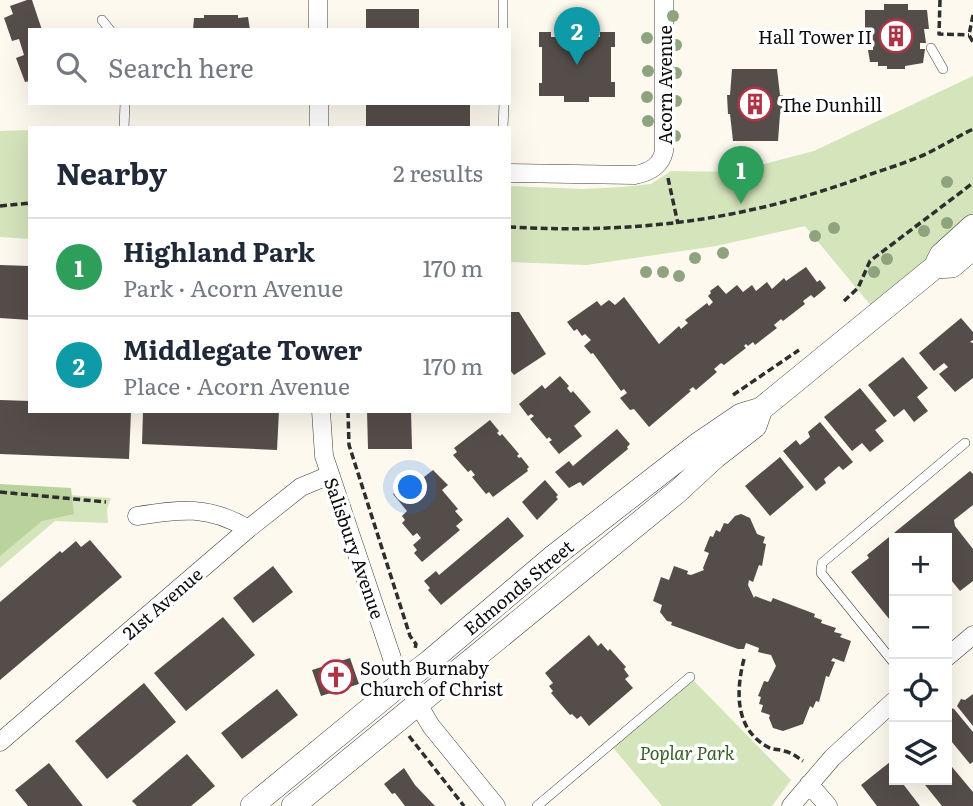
<!DOCTYPE html>
<meta charset="utf-8">
<style>
:root{--surface:#fff;--page:#f6f6f7;--text:#1f2937;--muted:#747a83;--line:#e0e1e3;--accent:#b45309}
body{margin:0;font-family:Literata,serif;background:var(--page);color:var(--text)}
.controls{position:absolute;right:21px;bottom:21px;display:grid;overflow:hidden;border-radius:0px;box-shadow:0 7px 28px #0002}
.controls button{width:63px;height:63px;display:grid;place-items:center;padding:0;border:0;border-bottom:2px solid var(--line);background:var(--surface);color:var(--text);font:35px sans-serif}
.you{position:absolute;left:411px;top:488px;width:24px;height:24px;margin:-18px;border:5px solid #fff;border-radius:50%;background:#1a73e8;box-shadow:0 0 0 10px #1a73e833}
.badge{display:grid;place-items:center;width:46px;height:46px;border-radius:50%;background:var(--accent);color:#fff;font-size:23px;font-weight:700}
.pin{position:absolute;translate:-50% -58px;filter:drop-shadow(0 2px 4px #0008)}
.pin::after{content:'';position:absolute;top:37px;width:24px;height:21px;background:inherit;clip-path:polygon(0 0,100% 0,50% 100%)}
.list{margin:0;padding:0;list-style:none}
h2{display:flex;justify-content:space-between;align-items:center;height:91px;margin:0;padding:0 28px;font-size:30px}
h2 small{font-size:23px;font-weight:400;color:var(--muted)}
.list li{display:grid;grid-template-columns:46px 1fr auto;gap:21px;align-items:center;box-sizing:border-box;height:98px;padding:0 28px;border-top:2px solid var(--line)}
.list b{display:block;font-size:26px;white-space:nowrap}
.list p{margin:0;font-size:23px;white-space:nowrap;color:var(--muted)}
.list em{font-size:23px;font-style:normal;color:var(--muted)}
.icon{flex:none;width:38px;height:38px;fill:none;stroke:currentColor;stroke-width:2;stroke-linecap:round;stroke-linejoin:round}
.map{position:relative;flex:none;width:973px;height:806px;overflow:hidden}
.search{position:absolute;background:var(--surface);box-shadow:0 7px 28px #0002;left:28px;top:28px;width:483px;height:77px;display:flex;align-items:center;gap:18px;box-sizing:border-box;padding:0 24px;border-radius:0px;color:var(--muted);font-size:26px}
.panel{position:absolute;background:var(--surface);box-shadow:0 7px 28px #0002;left:28px;top:126px;width:483px;height:287px;border-radius:0px}
.map>svg:first-child{display:block}
.green{fill:#d4e4bb}
.forest{fill:#bad39c}
.building{fill:#544d4a}
.lines{fill:none;stroke-linecap:round;stroke-linejoin:round}
.service-casing{stroke:#3f3f3f;stroke-width:10}
.minor-casing{stroke:#3f3f3f;stroke-width:19}
.tertiary-casing{stroke:#3f3f3f;stroke-width:24}
.path{stroke:#2e2e2e;stroke-width:3.5;stroke-dasharray:7 3.5;stroke-linecap:butt}
.service{stroke:#fff;stroke-width:9}
.minor{stroke:#fff;stroke-width:18}
.tertiary{stroke:#fff;stroke-width:23}
.tree{fill:#8fa37f}
.labels{text-anchor:middle;dominant-baseline:central;stroke-width:7;stroke-linejoin:round;paint-order:stroke}
.poi-label{font-size:18px;fill:#0c0c0c;stroke:#fff;text-anchor:start}
.street-label{font-size:18px;fill:#0c0c0c;stroke:#fff}
.park-label{font-size:18px;font-style:italic;fill:#355d24;stroke:#fff}
</style>
<div class="map">
<svg width="973" height="806" viewBox="0 0 973 806">
<rect width="100%" height="100%" fill="#fdf9ee"/>
<!-- green -->
<path class="green" d="M 973,76 L 973,219 L 872,307 L 805,226 L 716,246 L 587,265 L 509,262 L 509,186 L 583,189 L 622,187 L 651,184 L 671,171 L 733,172 L 814,151 Z
M 30,130 L 30,239 L 0,237 L 0,131 Z
M 0,490 L 111,498 L 107,509 L 108,523 L 55,521 L 0,568 Z
M 690,677 L 791,780 L 772,806 L 662,806 L 610,744 Z"/>
<!-- forest -->
<path class="forest" d="M 0,484 L 71,488 L 74,514 L 42,521 L 0,556 Z"/>
<!-- building -->
<path class="building" d="M 27,0 L 32,0 L 42,30 L 30,30 L 30,81 L 25,82 L 16,58 L 24,55 L 19,39 L 12,41 L 4,18 L 13,14 L 10,6 Z
M 884,4 L 908,4 L 908,10 L 927,10 L 929,29 L 924,29 L 926,43 L 920,43 L 920,49 L 925,49 L 923,63 L 905,66 L 905,69 L 887,69 L 887,66 L 878,66 L 878,62 L 870,62 L 868,50 L 873,50 L 873,43 L 866,43 L 868,28 L 865,28 L 865,10 L 884,10 Z
M 366,9 L 419,9 L 419,30 L 366,30 Z
M 204,15 L 238,15 L 238,18 L 248,17 L 250,30 L 193,30 L 194,18 L 204,18 Z
M 563,27 L 589,27 L 589,37 L 600,37 L 600,32 L 615,32 L 615,47 L 611,47 L 611,82 L 615,82 L 615,97 L 589,97 L 589,102 L 564,102 L 564,96 L 539,96 L 539,83 L 542,83 L 542,47 L 539,47 L 539,32 L 551,32 L 551,37 L 563,37 Z
M 732,69 L 777,69 L 780,95 L 783,95 L 783,113 L 780,114 L 778,141 L 733,141 L 730,114 L 728,114 L 727,95 L 730,95 Z
M 366,103 L 470,103 L 470,128 L 366,128 Z
M 0,265 L 30,266 L 30,320 L 0,318 Z
M 806,267 L 817,282 L 820,280 L 826,288 L 814,298 L 811,295 L 803,301 L 805,304 L 783,321 L 781,319 L 774,325 L 777,328 L 755,345 L 753,342 L 748,346 L 746,344 L 744,346 L 746,348 L 724,365 L 721,363 L 714,369 L 717,372 L 696,390 L 693,387 L 689,390 L 691,391 L 649,427 L 634,409 L 630,410 L 620,398 L 627,393 L 624,389 L 621,391 L 593,353 L 591,354 L 584,346 L 591,340 L 585,334 L 582,336 L 577,329 L 574,331 L 567,322 L 597,301 L 601,306 L 609,300 L 615,305 L 624,297 L 659,344 L 679,326 L 681,329 L 688,323 L 685,320 L 707,303 L 709,306 L 713,302 L 708,296 L 711,293 L 710,291 L 718,285 L 726,294 L 737,285 L 743,292 L 752,285 L 756,291 L 767,282 L 772,289 L 784,278 L 786,281 Z
M 509,312 L 519,312 L 546,354 L 514,375 L 509,369 Z
M 961,318 L 973,332 L 973,340 L 970,342 L 973,343 L 973,378 L 955,392 L 939,374 L 948,367 L 944,363 L 934,371 L 919,353 Z
M 903,357 L 928,388 L 917,397 L 928,411 L 914,422 L 904,409 L 894,417 L 868,385 Z
M 560,376 L 569,386 L 567,388 L 571,393 L 573,391 L 591,412 L 574,426 L 582,436 L 559,454 L 549,442 L 552,440 L 549,437 L 547,439 L 530,419 L 534,416 L 531,414 L 528,416 L 519,404 L 542,385 L 545,389 Z
M 860,388 L 887,421 L 875,430 L 884,441 L 870,452 L 862,443 L 852,451 L 824,417 Z
M 0,400 L 30,401 L 30,411 L 131,411 L 129,459 L 0,454 Z
M 143,411 L 279,411 L 277,450 L 142,444 Z
M 367,411 L 411,411 L 412,449 L 368,449 Z
M 490,420 L 499,431 L 497,433 L 500,436 L 502,434 L 519,454 L 517,456 L 519,458 L 521,457 L 529,467 L 527,469 L 528,471 L 493,497 L 489,492 L 486,494 L 472,477 L 475,475 L 471,470 L 468,472 L 453,455 L 457,452 L 454,448 Z
M 820,422 L 853,462 L 843,470 L 839,466 L 824,479 L 826,483 L 816,491 L 783,451 L 796,440 L 800,445 L 810,437 L 808,432 Z
M 617,429 L 630,444 L 627,447 L 628,449 L 583,486 L 580,482 L 569,488 L 555,472 L 569,461 L 573,466 Z
M 780,457 L 804,487 L 770,516 L 745,486 Z
M 433,470 L 448,485 L 442,490 L 458,509 L 455,511 L 463,520 L 456,526 L 460,530 L 422,562 L 414,553 L 417,550 L 413,545 L 421,538 L 417,533 L 413,536 L 402,523 L 405,520 L 402,516 L 407,511 L 393,494 L 397,491 L 394,487 L 411,472 L 419,481 Z
M 970,471 L 973,474 L 973,505 L 954,520 L 955,526 L 973,549 L 973,581 L 960,591 L 947,575 L 947,538 L 894,538 L 894,625 L 851,572 L 869,558 L 867,555 Z
M 545,480 L 558,495 L 556,497 L 558,499 L 537,520 L 522,502 Z
M 741,514 L 750,518 L 757,534 L 765,537 L 763,543 L 766,544 L 762,566 L 759,565 L 753,582 L 749,580 L 748,585 L 754,598 L 755,596 L 771,602 L 773,598 L 815,614 L 814,617 L 822,620 L 821,623 L 836,628 L 834,632 L 842,634 L 840,637 L 851,641 L 844,662 L 833,658 L 831,661 L 835,662 L 829,677 L 826,676 L 819,702 L 816,701 L 813,708 L 810,706 L 803,724 L 783,731 L 773,728 L 769,718 L 770,715 L 761,712 L 763,705 L 759,704 L 761,697 L 758,696 L 764,681 L 768,682 L 776,666 L 771,655 L 758,652 L 759,648 L 746,643 L 744,649 L 738,649 L 671,625 L 672,622 L 667,621 L 660,612 L 662,605 L 653,601 L 661,577 L 669,580 L 674,566 L 688,571 L 687,574 L 691,575 L 704,570 L 703,568 L 709,553 L 704,551 L 710,536 L 713,537 L 716,530 L 720,532 L 724,523 L 728,524 L 735,516 Z
M 508,517 L 524,536 L 441,605 L 428,590 L 430,588 L 424,581 L 436,571 L 439,575 Z
M 90,540 L 122,577 L 0,680 L 0,602 L 60,551 L 62,553 L 76,541 L 81,547 Z
M 273,566 L 293,592 L 253,623 L 233,598 Z
M 223,617 L 255,655 L 186,711 L 154,673 Z
M 589,635 L 598,646 L 601,643 L 608,651 L 610,649 L 626,667 L 624,669 L 629,676 L 625,679 L 633,688 L 589,726 L 581,716 L 577,719 L 572,714 L 570,715 L 551,693 L 553,691 L 549,686 L 553,683 L 545,673 Z
M 350,658 L 359,684 L 321,696 L 312,670 Z
M 144,683 L 176,722 L 107,779 L 75,741 Z
M 277,689 L 298,715 L 242,759 L 221,733 Z
M 973,694 L 973,726 L 957,706 L 961,699 L 965,700 Z
M 951,708 L 954,709 L 973,732 L 973,762 L 970,764 L 947,736 L 947,712 Z
M 187,754 L 215,786 L 191,806 L 137,806 L 132,801 Z
M 947,761 L 973,792 L 973,806 L 942,806 L 921,780 L 947,780 Z
M 890,762 L 894,767 L 894,780 L 900,780 L 920,806 L 877,806 L 861,785 Z
M 49,763 L 83,806 L 28,806 L 15,790 Z
M 404,768 L 415,785 L 435,806 L 405,806 L 395,793 L 392,794 L 384,784 Z"/>
<g class="lines">
<defs>
<path id="service" d="M 503,0 L 503,30
M 102,20 L 110,30
M 931,48 L 943,69
M 124,128 L 125,103
M 503,128 L 504,103
M 894,663 L 821,573 L 822,563 L 965,443
M 537,806 L 690,677"/>
<path id="minor" d="M 318,0 L 318,30
M 319,103 L 319,128
M 509,173 L 635,175 C 650,172 661,166 664,151 L 664,0
M 321,411 L 324,456 L 394,664 L 431,726 L 496,806
M 137,516 C 180,509 209,505 248,529
M 947,657 L 973,635
M 0,742 L 248,529 L 301,487 L 330,475
M 809,784 L 828,806
M 791,806 L 832,758 L 894,701"/>
<path id="tertiary" d="M 935,267 L 952,266 L 973,248
M 252,806 L 404,681 L 429,662 L 554,556 L 697,445 L 741,415 L 761,409 L 935,267 L 941,255 L 973,226
M 293,806 L 677,492 L 715,457 L 755,426 L 761,409"/>
</defs>
<!-- service casing -->
<use href="#service" class="service-casing"/>
<!-- minor casing -->
<use href="#minor" class="minor-casing"/>
<!-- tertiary casing -->
<use href="#tertiary" class="tertiary-casing"/>
<!-- path -->
<path class="path" d="M 940,0 L 939,34 L 969,35
M 973,15 L 969,35 L 973,42
M 668,178 L 678,224
M 0,206 L 30,203
M 509,227 C 639,234 749,220 871,174 C 889,168 908,162 926,154 C 942,146 957,137 973,129
M 844,301 L 858,288 L 870,261 L 973,183
M 733,395 L 799,350
M 348,411 L 349,445 L 410,636 L 416,644 L 415,649
M 0,492 L 106,502
M 744,659 C 736,690 734,729 768,747 C 773,750 778,749 784,751 C 791,752 797,757 803,761
M 409,736 L 464,806"/>
<!-- service -->
<use href="#service" class="service"/>
<!-- minor -->
<use href="#minor" class="minor"/>
<!-- tertiary -->
<use href="#tertiary" class="tertiary"/>
</g>
<!-- trees -->
<g class="tree">
<circle cx="673" cy="16" r="6"/>
<circle cx="647" cy="38" r="6"/>
<circle cx="676" cy="45" r="6"/>
<circle cx="648" cy="71" r="6"/>
<circle cx="676" cy="73" r="6"/>
<circle cx="647" cy="97" r="6"/>
<circle cx="676" cy="101" r="6"/>
<circle cx="648" cy="121" r="6"/>
<circle cx="675" cy="136" r="6"/>
<circle cx="947" cy="182" r="6"/>
<circle cx="947" cy="223" r="6"/>
<circle cx="834" cy="228" r="6"/>
<circle cx="924" cy="231" r="6"/>
<circle cx="815" cy="236" r="6"/>
<circle cx="723" cy="253" r="6"/>
<circle cx="695" cy="258" r="6"/>
<circle cx="887" cy="259" r="6"/>
<circle cx="646" cy="272" r="6"/>
<circle cx="663" cy="272" r="6"/>
<circle cx="874" cy="272" r="6"/>
<circle cx="679" cy="276" r="6"/>
</g>
<!-- icons -->
<defs>
<symbol id="building-ring" viewBox="-11 -11 22 22"><circle r="9.5" fill="#fff" stroke="#ae3344" stroke-width="1.5"/><path d="M-4-6H4V6H1V3H-1V6H-4ZM-2.5-4.3h1.7v1.8h-1.7ZM.8-4.3h1.7v1.8H.8ZM-2.5-1h1.7V.8h-1.7ZM.8-1h1.7V.8H.8Z" fill="#ae3344"/></symbol>
<symbol id="church-ring" viewBox="-11 -11 22 22"><circle r="9.5" fill="#fff" stroke="#ae3344" stroke-width="1.5"/><path d="M-1.2-6h2.4v3.5h3.3v2.4h-3.3V6h-2.4V-.1h-3.3v-2.4h3.3Z" fill="#ae3344"/></symbol>
</defs>
<g fill-rule="evenodd">
<use href="#building-ring" x="877" y="17" width="38" height="38"/>
<use href="#building-ring" x="736" y="85" width="38" height="38"/>
<use href="#church-ring" x="317" y="658" width="38" height="38"/>
</g>
<g class="labels">
<!-- poi labels -->
<g class="poi-label">
<text x="872" y="36" text-anchor="end">Hall Tower II</text>
<text x="780" y="104">The Dunhill</text>
<text x="360" y="667">South Burnaby<tspan x="360" dy="21">Church of Christ</tspan></text>
</g>
<!-- street labels -->
<g class="street-label">
<text transform="translate(664 85) rotate(-90)">Acorn Avenue</text>
<text transform="translate(355 548) rotate(71)">Salisbury Avenue</text>
<text transform="translate(518 587) rotate(-40)">Edmonds Street</text>
<text transform="translate(162 603) rotate(-41)">21st Avenue</text>
</g>
<!-- park labels -->
<g class="park-label">
<text x="687" y="752">Poplar Park</text>
</g>
</g>
</svg>
<div class="controls">
<button>+</button>
<button>−</button>
<button><svg class="icon" aria-label="locate" viewBox="0 0 24 24"><circle cx="12" cy="12" r="6"/><path d="M12 2v4M12 18v4M2 12h4M18 12h4"/></svg></button>
<button><svg class="icon" aria-label="layers" viewBox="0 0 24 24"><path d="M12 4l9 5-9 5-9-5zM3 14l9 5 9-5"/></svg></button>
</div>
<div class="you"></div>
<div class="pin badge" style="left:741px;top:204px;background:#2e9e5b">1</div>
<div class="pin badge" style="left:577px;top:65px;background:#0f9aa8">2</div>
<div class="search"><svg class="icon" aria-label="search" viewBox="0 0 24 24"><circle cx="10" cy="10" r="6"/><path d="M15 15l6 6"/></svg>Search here</div>
<section class="panel">
<h2>Nearby<small>2 results</small></h2>
<ul class="list">
<li><span class="badge" style="background:#2e9e5b">1</span><div><b>Highland Park</b><p>Park · Acorn Avenue</p></div><em>170 m</em></li>
<li><span class="badge" style="background:#0f9aa8">2</span><div><b>Middlegate Tower</b><p>Place · Acorn Avenue</p></div><em>170 m</em></li>
</ul>
</section>
</div>
